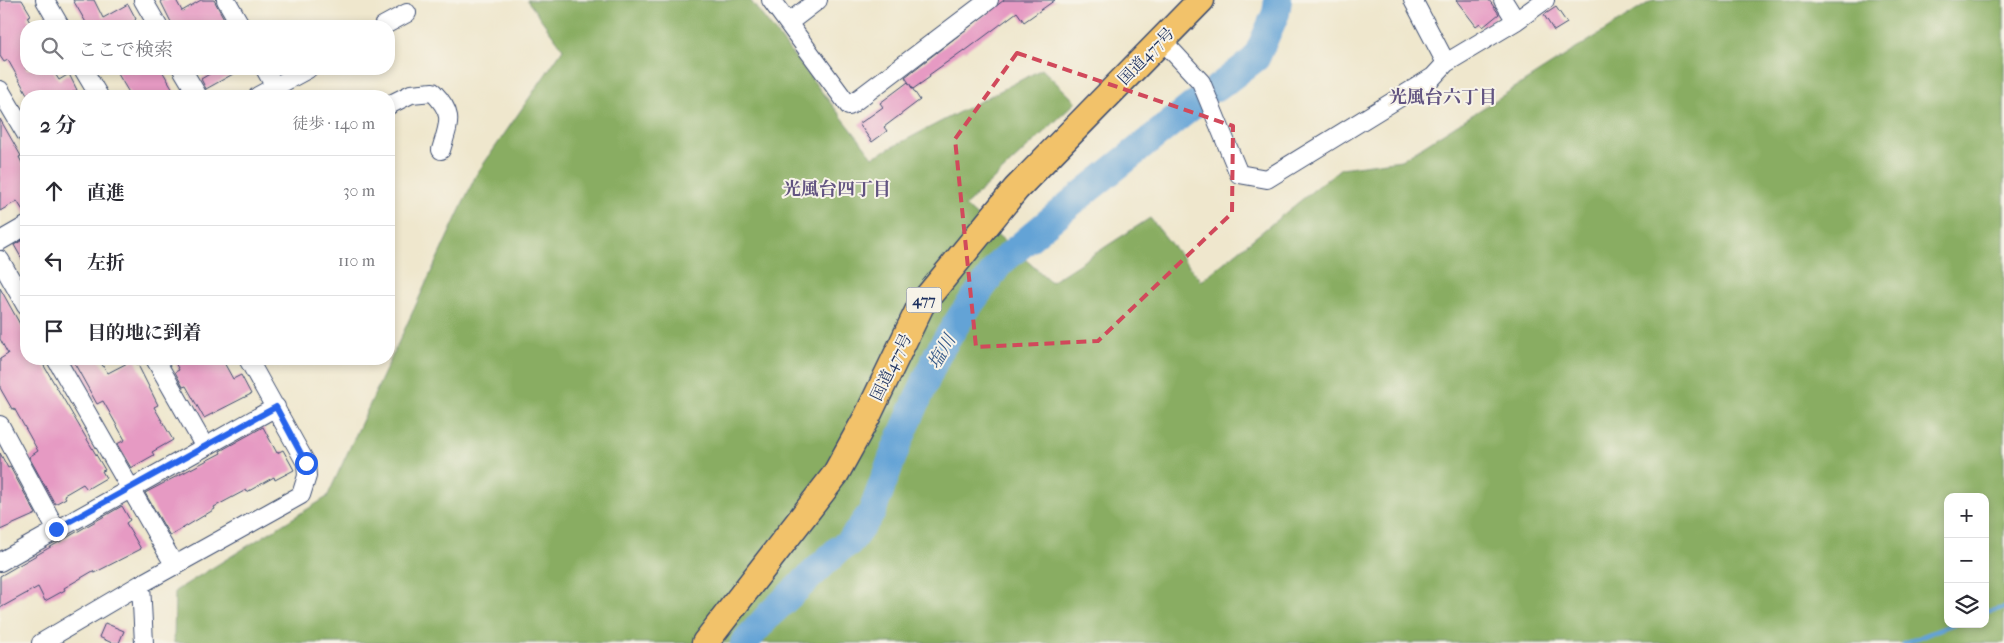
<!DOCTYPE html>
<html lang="ja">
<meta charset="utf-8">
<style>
:root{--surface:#fff;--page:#f2f2f3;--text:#2b2b33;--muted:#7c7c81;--line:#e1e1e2}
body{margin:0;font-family:"IM FELL French Canon","Noto Serif JP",serif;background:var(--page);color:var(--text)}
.controls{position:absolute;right:15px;bottom:15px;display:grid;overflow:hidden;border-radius:10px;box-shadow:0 2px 8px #0003}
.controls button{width:45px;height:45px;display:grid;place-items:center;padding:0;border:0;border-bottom:1px solid var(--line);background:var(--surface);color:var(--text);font:25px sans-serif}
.stop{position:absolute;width:15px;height:15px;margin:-11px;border:4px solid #2563eb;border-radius:50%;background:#fff}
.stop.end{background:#2563eb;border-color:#fff;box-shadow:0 1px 5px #0008}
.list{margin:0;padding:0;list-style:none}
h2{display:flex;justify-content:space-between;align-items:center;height:65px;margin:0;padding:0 20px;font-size:21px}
h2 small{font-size:16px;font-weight:400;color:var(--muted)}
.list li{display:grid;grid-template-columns:32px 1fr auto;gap:15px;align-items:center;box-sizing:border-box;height:70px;padding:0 20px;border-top:1px solid var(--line)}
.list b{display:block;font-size:19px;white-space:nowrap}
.list em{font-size:16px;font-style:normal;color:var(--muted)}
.icon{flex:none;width:28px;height:28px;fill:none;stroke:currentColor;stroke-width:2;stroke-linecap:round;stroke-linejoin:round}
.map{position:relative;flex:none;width:2004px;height:643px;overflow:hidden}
.search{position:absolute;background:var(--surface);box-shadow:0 2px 8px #0003;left:20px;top:20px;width:375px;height:55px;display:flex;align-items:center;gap:12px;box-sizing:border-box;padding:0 18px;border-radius:20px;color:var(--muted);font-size:19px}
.panel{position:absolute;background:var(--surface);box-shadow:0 2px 8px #0003;left:20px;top:90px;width:375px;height:275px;border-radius:20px}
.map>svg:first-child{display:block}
.forest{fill:#89ad62;stroke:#526e60;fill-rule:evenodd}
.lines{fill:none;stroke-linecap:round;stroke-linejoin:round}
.stream{stroke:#63a3d6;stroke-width:4.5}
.river{stroke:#63a3d6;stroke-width:28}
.building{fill:#e69ac3}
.minor-casing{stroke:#3b4b6f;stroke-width:20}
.highway-casing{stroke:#3b4b6f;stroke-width:29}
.minor{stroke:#fff;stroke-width:18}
.highway{stroke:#f2c26a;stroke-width:26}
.route{stroke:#2563eb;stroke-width:6}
.marked{fill:none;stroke:#d1495b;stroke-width:4;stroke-dasharray:10 6;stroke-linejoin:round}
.labels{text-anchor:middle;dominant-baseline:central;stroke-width:4;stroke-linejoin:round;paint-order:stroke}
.shield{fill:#f7f3e8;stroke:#5d6a87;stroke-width:1}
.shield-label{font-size:15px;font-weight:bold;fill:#1b2f5e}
.street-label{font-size:16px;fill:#1b2f5e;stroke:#f7f3e8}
.neighbourhood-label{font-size:18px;font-weight:bold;fill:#625481;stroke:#f7f3e8}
.water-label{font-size:18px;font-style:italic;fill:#345888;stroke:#f7f3e8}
</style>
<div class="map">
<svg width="2004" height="643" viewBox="0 0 2004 643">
<rect width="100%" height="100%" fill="#f7f3e8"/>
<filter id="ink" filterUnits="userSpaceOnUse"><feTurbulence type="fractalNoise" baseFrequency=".02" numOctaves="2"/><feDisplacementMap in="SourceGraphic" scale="10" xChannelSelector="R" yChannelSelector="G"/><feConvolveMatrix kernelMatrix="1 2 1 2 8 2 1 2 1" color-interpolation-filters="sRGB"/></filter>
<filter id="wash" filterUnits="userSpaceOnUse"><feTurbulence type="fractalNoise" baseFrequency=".0096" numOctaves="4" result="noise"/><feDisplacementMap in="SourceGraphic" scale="20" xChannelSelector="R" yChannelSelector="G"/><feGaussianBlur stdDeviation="1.12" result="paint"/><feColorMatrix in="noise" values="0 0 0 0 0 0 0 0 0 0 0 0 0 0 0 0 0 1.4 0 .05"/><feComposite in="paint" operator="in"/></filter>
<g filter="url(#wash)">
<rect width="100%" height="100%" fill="#efe7cd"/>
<!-- forest -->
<path class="forest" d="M 527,0 L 750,0 L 873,157 L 1042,69 L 1076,102 L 965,206 L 1051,282 L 1150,218 L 1201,281 L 1341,168 L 1401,160 L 1653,0 L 2004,0 L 2004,643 L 174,643 L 175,591 L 327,497 L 476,175 L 563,49 ZM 1948,497 L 1985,497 L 1985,624 L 1948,624 Z"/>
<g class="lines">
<!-- stream -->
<path class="stream" d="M 1985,612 L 2004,608
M 1904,643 L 1954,624"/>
<!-- river -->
<path class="river" d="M 1217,88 L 1256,58 L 1276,13 L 1278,0
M 744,643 L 770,614 L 839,549 L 850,542 L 872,512 L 896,448 L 938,353 L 962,315 L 1000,263 L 1071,203 L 1196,103"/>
</g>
<g id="blocks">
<!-- building -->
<path class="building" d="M 0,0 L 22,0 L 31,15 L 27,17 L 32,26 L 26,26 L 26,69 L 52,69 L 59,80 L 69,74 L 77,90 L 66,96 L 28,96 L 8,60 L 4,62 L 0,56 Z
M 73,0 L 94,0 L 103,18 L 128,4 L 136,19 L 133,22 L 135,26 L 88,26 Z
M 160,0 L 176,0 L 182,11 L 201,0 L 214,0 L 228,26 L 173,26 Z
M 1004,0 L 1055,0 L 1024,22 L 1017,12 L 965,51 L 964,50 L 929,75 L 930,77 L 913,89 L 905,77 Z
M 1456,0 L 1489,0 L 1499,14 L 1483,27 L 1480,23 L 1476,26 Z
M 1556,7 L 1567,23 L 1554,31 L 1544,15 Z
M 115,69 L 132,69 L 134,73 L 142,69 L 161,69 L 177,96 L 131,96 Z
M 218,69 L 242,69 L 206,89 L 201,79 Z
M 908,82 L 920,100 L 884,127 L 887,131 L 872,142 L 859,124 L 883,107 L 880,103 Z
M 0,119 L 21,156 L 19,157 L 26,171 L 26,215 L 17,201 L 0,211 Z
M 26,238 L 26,266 L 14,245 Z
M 0,288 L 26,335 L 26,359 L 40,359 L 105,470 L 102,471 L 106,478 L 87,489 L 83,484 L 64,495 L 66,498 L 55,504 L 29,457 L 38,451 L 14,408 L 12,409 L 0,388 L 0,359 L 8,354 L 0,339 Z
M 72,359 L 98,359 L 108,373 L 135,359 L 158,405 L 154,407 L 173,440 L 152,452 L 154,455 L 131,468 L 117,444 L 125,440 L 103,401 L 97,404 Z
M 173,359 L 222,359 L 233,379 L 241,375 L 251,394 L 204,418 L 186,386 L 183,387 L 175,372 L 179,370 Z
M 263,427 L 277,453 L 283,450 L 294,470 L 275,480 L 274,477 L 247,492 L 246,490 L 214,507 L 215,509 L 170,536 L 145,493 L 221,453 L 220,451 Z
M 0,453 L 8,468 L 10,467 L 36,514 L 0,530 Z
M 122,506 L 130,520 L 126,523 L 141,549 L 94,573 L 93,571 L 64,588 L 65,590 L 45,601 L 38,587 L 0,608 L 0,576 Z
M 105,623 L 124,631 L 119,643 L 112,643 L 99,637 Z"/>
</g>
</g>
<g filter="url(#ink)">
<use href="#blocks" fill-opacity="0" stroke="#3b4b6f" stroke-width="1"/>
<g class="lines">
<defs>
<path id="minor" d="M 45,0 L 60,26
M 143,0 L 158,26
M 226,0 L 241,26
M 771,0 L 849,106 L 989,0
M 1413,0 L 1446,63
M 1503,0 L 1516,21
M 788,23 L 818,0
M 383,26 L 407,13
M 1162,40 L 1201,82 L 1239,174 L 1267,179 L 1433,77 L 1446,63 L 1516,21 L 1545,0
M 83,69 L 99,96
M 182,69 L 198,96
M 265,69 L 275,87
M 0,90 L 26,134
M 258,96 L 308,69
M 389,105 L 411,94 L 433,92 C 455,115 449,122 441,150
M 0,241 L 26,226
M 0,260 L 26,306
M 56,359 L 175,566
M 155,359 L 205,447 L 276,407
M 0,425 L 56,529
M 0,562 L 205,447
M 141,584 L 144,643
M 41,643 L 141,584 L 301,495 L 307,476 L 306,463 L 248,359"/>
<path id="highway" d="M 705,643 L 835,475 L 868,415 L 921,305 L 1016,189 L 1201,0"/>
</defs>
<!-- minor casing -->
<use href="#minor" class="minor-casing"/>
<!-- highway casing -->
<use href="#highway" class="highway-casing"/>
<!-- minor -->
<use href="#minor" class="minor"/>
<!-- highway -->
<use href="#highway" class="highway"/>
</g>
</g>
<g class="lines" filter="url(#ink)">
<!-- route -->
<path class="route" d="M 56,529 L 276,407 L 306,463"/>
</g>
<!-- marked area -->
<path class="marked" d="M 1017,53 L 1233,126 L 1232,213 L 1098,341 L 976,347 L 955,139 Z"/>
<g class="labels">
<!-- shield labels -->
<rect class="shield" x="906.5" y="287.5" width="35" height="25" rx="4"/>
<g class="shield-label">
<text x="924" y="300">477</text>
</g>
<!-- street labels -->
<g class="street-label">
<text transform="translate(1146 56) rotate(-46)">国道477号</text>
<text transform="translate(891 367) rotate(-64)">国道477号</text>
</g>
<!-- neighbourhood labels -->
<g class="neighbourhood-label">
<text x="1443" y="97">光風台六丁目</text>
<text x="837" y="189">光風台四丁目</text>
</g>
<!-- water labels -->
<g class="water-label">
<text transform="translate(942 352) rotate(-60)">塩川</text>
</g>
</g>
</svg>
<div class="controls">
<button>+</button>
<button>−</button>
<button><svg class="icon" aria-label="layers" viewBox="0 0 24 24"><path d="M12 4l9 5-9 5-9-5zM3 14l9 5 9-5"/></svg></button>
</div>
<div class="stop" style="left:306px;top:463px"></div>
<div class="stop end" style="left:56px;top:529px"></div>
<div class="search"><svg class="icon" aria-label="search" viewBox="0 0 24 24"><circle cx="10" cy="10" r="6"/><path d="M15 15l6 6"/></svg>ここで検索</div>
<section class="panel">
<h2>2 分<small>徒歩 · 140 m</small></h2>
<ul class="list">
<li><svg class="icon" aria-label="ahead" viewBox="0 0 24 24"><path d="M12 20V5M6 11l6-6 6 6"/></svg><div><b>直進</b></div><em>30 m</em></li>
<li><svg class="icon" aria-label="left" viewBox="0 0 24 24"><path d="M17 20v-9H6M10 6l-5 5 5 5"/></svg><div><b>左折</b></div><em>110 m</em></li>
<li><svg class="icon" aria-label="arrive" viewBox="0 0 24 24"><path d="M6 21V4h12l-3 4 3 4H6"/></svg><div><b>目的地に到着</b></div></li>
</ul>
</section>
</div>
